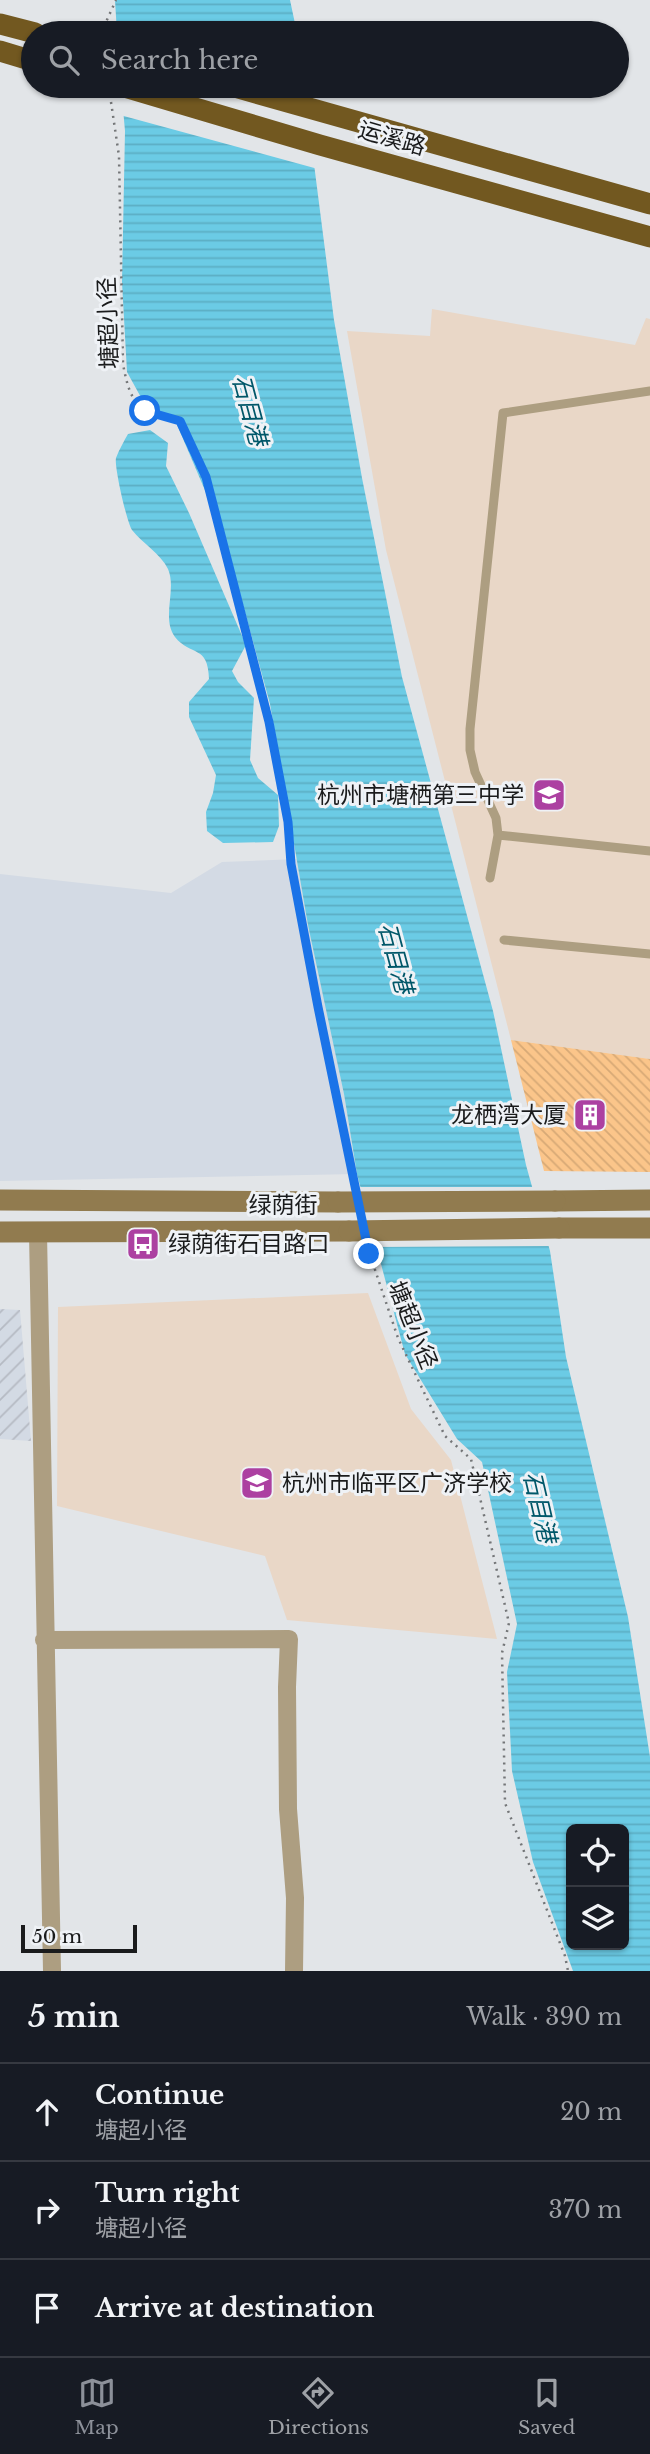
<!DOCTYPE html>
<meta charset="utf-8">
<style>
:root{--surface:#171b24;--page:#20242c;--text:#f1f3f6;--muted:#9ea1a6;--line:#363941;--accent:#8c9099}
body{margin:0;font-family:"Libre Baskerville","Noto Sans SC",serif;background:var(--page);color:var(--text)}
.controls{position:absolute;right:21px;bottom:21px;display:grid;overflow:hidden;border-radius:10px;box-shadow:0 2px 5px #0004}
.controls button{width:63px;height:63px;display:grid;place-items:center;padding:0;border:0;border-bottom:2px solid var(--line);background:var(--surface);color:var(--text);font:35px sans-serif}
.scale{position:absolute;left:21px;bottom:18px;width:116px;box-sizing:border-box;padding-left:7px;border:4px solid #1a1b1c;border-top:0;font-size:19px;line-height:24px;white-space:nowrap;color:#1a1b1c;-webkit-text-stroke:5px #eff2f6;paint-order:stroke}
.stop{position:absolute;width:21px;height:21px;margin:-16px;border:5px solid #1a73e8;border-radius:50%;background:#fff}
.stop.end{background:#1a73e8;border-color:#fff;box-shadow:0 2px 7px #0008}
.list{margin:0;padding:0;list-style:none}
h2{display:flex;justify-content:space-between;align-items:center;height:91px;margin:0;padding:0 28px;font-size:30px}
h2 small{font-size:23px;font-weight:400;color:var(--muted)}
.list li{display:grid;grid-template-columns:46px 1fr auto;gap:21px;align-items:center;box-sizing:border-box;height:98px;padding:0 28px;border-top:2px solid var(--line)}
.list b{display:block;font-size:26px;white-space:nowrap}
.list p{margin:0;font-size:23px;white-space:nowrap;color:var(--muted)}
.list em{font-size:23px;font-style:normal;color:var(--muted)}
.icon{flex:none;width:38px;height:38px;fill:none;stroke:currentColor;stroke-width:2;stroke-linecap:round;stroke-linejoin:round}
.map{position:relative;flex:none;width:650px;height:1971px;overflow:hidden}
.search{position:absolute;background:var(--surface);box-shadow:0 2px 5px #0004;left:21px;right:21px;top:21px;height:77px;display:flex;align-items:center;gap:18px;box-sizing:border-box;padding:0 24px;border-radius:38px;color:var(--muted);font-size:26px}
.sheet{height:385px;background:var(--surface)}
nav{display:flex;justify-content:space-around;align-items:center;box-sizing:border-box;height:98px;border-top:2px solid var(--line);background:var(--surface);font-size:19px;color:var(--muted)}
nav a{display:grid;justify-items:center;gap:4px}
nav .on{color:var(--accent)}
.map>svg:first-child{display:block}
.built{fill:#d3dae4}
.industrial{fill:url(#industrial-furrows)}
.education{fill:#e9d7c7}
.water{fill:url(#water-rules);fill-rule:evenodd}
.pier{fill:#e2e5e8}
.building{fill:url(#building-back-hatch)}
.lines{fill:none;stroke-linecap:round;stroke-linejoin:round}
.path{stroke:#747678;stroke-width:2.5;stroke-dasharray:2 5;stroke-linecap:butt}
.service{stroke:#ad9e81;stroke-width:9}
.minor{stroke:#ad9e81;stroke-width:18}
.secondary{stroke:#917b4f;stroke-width:21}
.trunk{stroke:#725820;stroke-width:21}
.secondary-bridge{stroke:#917b4f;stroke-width:21}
.route{stroke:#1a73e8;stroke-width:9}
.labels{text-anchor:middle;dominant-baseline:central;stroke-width:6;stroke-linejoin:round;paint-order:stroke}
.street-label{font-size:23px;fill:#1a1b1c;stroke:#eff2f6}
.poi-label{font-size:23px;fill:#1a1b1c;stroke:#eff2f6;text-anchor:end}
.water-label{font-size:24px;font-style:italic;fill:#005769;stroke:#eff2f6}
</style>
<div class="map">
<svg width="650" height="1971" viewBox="0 0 650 1971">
<defs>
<pattern id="industrial-furrows" width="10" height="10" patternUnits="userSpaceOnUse" patternTransform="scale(1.75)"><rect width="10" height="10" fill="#d3dae4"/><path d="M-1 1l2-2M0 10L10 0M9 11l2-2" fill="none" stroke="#b5bac3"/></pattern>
<pattern id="water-rules" width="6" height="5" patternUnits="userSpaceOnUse" patternTransform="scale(1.75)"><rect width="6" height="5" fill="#6bcbe5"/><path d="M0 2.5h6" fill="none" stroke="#5caec4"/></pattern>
<pattern id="building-back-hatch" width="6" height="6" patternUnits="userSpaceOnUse" patternTransform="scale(1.75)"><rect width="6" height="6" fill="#fbc58a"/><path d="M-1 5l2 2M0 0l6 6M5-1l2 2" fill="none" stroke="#d7a976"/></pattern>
</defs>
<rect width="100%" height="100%" fill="#e2e5e8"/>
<!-- built -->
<path class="built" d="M 297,859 L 344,1094 L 357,1174 L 0,1181 L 0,874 L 171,893 L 222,862 Z"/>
<!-- industrial -->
<path class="industrial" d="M 0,1309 L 20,1310 L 31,1441 L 0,1439 Z"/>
<!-- education -->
<path class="education" d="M 432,309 L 635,345 L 646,318 L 650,319 L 650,1059 L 511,1040 L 386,550 L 347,331 L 430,336 Z
M 368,1293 L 411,1409 L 451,1460 L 497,1639 L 287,1620 L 265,1556 L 57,1506 L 58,1307 Z"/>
<!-- water -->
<path class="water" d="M 115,0 L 290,0 L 297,33 L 117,33 Z
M 121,86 L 304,86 L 334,320 L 362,478 L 402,677 L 493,1011 L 526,1165 L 550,1251 L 566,1357 L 628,1617 L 650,1757 L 650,1971 L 573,1971 L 533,1862 L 512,1771 L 507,1672 L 517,1624 L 482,1462 L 457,1439 L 405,1354 L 357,1174 L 344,1094 L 308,925 L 270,704 L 224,535 L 175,420 L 149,412 L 127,372 L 122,282 L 125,131 ZM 571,1829 L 624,1829 L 624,1945 L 571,1945 Z
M 150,430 L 168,443 L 166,466 L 189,513 L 246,645 L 232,671 L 238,682 L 254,698 L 250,760 L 258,778 L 278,795 L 279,826 L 273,842 L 223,843 L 207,831 L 206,812 L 213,793 L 216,775 L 189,717 L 189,702 L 209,679 C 208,644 191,657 175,637 C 161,618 177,590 168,569 C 161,554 142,543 132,530 C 127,523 114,466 116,458 C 119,450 124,441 128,434 Z"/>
<!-- pier -->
<path class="pier" d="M 118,86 L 308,86 L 318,169 L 120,115 Z
M 357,1187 L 536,1187 L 553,1246 L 373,1247 Z"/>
<!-- building -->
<path class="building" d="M 511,1040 L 650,1059 L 650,1172 L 544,1171 Z"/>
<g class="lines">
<!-- path -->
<path class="path" d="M 101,33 L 116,0
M 111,102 L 119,156 L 123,364 C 131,408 139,410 180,421 L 207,477 L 269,722 L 288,822 L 291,864 L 355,1184
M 368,1249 L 398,1338 L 445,1436 L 471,1459 L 509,1623 L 502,1653 L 505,1803 L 565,1956 L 568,1971"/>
<!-- service -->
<path class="service" d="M 498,835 L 650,851
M 490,878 L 498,835 L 496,818 L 475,772 L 470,750 L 470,729 L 503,413 L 650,391
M 504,940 L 650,954"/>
<!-- minor -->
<path class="minor" d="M 38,1233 L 52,1971
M 44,1640 L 289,1639 L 287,1687 L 288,1809 L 295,1898 L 294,1971"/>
<!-- secondary -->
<path class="secondary" d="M 0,1200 L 338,1202
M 555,1201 L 650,1200
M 559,1228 L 650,1228
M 0,1232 L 349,1231"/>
<!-- trunk -->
<path class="trunk" d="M 0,24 L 35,33
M 0,51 L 33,61
M 121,86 L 320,145 L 650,237
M 231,86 L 650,204"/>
<!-- secondary-bridge -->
<path class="secondary-bridge" d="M 338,1202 L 555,1201
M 349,1231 L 559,1228"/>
</g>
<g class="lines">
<!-- route -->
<path class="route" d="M 145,411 L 180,421 L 206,477 L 269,722 L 288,822 L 291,864 L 318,1007 L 369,1254"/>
</g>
<!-- icons -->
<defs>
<symbol id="school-square" viewBox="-11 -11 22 22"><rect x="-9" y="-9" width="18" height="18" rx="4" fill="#ac40a1" stroke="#eff2f6"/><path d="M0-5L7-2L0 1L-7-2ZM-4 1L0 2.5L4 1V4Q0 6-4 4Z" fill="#fff"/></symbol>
<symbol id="building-square" viewBox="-11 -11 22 22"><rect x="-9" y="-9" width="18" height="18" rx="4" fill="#ac40a1" stroke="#eff2f6"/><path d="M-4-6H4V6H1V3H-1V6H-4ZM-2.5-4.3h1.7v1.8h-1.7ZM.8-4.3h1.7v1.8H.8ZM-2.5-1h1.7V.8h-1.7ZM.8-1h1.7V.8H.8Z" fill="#fff"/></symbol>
<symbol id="bus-square" viewBox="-11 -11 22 22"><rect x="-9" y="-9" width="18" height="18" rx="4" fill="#ac40a1" stroke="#eff2f6"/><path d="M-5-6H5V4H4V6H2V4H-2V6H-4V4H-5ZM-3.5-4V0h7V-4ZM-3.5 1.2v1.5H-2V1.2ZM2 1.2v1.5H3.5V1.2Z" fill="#fff"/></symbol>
</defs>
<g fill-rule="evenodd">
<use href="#school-square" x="530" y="776" width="38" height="38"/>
<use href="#building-square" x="571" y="1096" width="38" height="38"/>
<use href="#bus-square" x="124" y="1225" width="38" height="38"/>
<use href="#school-square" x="238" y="1464" width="38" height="38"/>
</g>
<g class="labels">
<!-- street labels -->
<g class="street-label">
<text transform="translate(392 138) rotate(16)">运溪路</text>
<text transform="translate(108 323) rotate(-92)">塘超小径</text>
<text x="283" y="1205">绿荫街</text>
<text transform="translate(413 1325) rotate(68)">塘超小径</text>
</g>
<!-- poi labels -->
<g class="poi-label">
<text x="524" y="795">杭州市塘栖第三中学</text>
<text x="566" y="1115">龙栖湾大厦</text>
<text x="168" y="1244" text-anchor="start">绿荫街石目路口</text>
<text x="282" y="1483" text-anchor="start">杭州市临平区广济学校</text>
</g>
<!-- water labels -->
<g class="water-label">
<text transform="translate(250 410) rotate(75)">石目港</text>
<text transform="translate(396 958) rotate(75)">石目港</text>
<text transform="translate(540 1507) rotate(77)">石目港</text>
</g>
</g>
</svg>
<div class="controls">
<button><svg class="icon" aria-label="locate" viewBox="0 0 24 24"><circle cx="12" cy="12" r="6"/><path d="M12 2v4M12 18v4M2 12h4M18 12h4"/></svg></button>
<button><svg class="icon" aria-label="layers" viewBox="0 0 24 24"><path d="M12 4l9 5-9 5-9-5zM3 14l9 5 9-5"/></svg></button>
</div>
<div class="scale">50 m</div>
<div class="stop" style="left:145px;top:411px"></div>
<div class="stop end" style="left:369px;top:1254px"></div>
<div class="search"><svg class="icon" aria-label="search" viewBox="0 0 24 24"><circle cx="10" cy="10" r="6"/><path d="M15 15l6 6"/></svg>Search here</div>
</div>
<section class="sheet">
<h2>5 min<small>Walk · 390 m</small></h2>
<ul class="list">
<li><svg class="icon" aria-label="ahead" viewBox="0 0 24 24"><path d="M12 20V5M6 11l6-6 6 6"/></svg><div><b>Continue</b><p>塘超小径</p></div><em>20 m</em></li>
<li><svg class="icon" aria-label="right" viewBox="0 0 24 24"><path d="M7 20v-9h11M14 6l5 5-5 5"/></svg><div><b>Turn right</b><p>塘超小径</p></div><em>370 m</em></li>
<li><svg class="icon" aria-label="arrive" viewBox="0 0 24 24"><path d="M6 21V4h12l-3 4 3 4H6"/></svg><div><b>Arrive at destination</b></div></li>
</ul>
</section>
<nav>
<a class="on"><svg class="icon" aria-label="map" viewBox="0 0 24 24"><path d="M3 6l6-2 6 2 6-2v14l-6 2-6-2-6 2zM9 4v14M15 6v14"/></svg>Map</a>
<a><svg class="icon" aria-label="directions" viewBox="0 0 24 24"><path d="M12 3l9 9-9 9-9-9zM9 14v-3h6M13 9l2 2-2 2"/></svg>Directions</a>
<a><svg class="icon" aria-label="saved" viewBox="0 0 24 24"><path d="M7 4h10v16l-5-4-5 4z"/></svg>Saved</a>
</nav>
